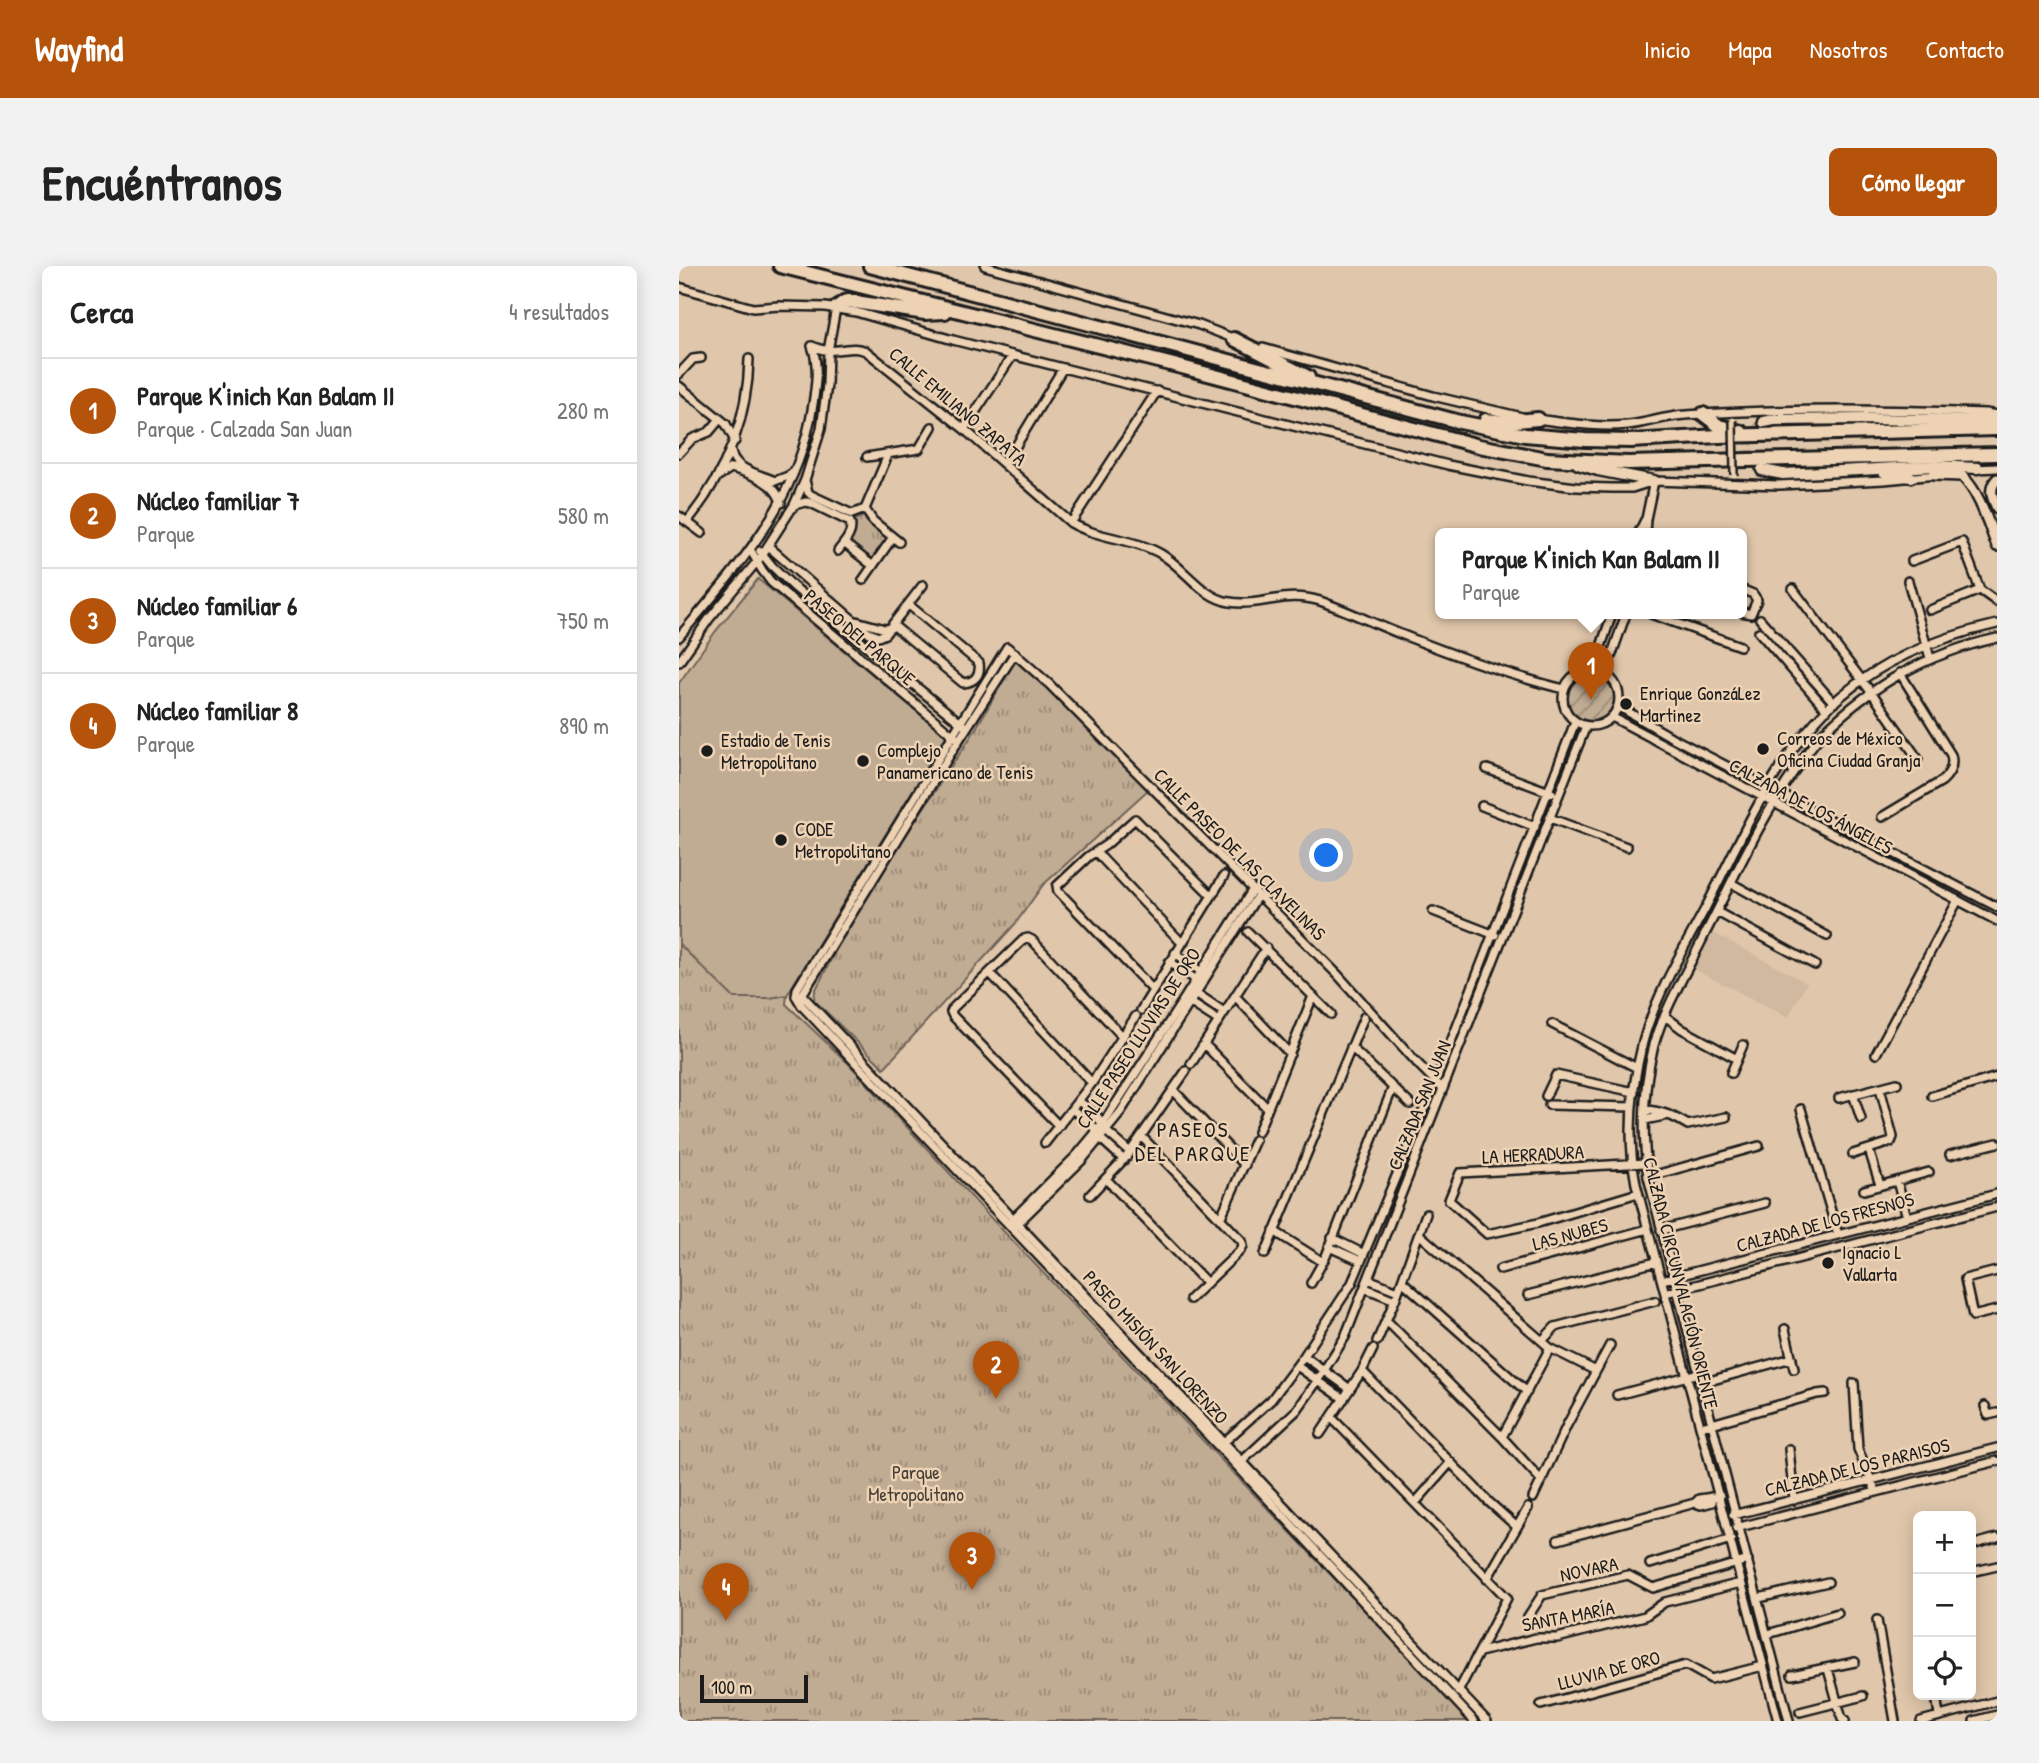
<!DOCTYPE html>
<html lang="es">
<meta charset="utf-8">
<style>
:root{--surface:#fff;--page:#f2f2f2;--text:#222;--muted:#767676;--line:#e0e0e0;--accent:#b45309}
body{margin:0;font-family:"Patrick Hand",sans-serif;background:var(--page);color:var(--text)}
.controls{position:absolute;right:21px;bottom:21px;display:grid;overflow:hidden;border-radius:10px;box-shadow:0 4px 18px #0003}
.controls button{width:63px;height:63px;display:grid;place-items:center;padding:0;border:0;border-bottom:2px solid var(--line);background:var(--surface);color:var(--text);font:35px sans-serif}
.scale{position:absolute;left:21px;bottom:18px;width:108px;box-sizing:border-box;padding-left:7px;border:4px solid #1c1c1c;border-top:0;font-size:19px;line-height:24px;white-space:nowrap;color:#1c1c1c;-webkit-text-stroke:5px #edd2b4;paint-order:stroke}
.you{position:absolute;left:648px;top:590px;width:24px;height:24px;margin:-18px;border:5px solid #fff;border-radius:50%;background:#1a73e8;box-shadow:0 0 0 10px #1a73e833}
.badge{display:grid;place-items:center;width:46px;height:46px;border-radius:50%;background:var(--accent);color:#fff;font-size:23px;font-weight:700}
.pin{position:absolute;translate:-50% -58px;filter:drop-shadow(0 2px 4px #0008)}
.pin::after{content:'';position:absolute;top:37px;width:24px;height:21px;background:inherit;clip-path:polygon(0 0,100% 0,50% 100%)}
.popup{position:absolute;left:756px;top:262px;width:312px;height:91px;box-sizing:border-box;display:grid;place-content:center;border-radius:10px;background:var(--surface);filter:drop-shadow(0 2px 5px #0005);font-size:23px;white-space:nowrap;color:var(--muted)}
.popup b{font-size:26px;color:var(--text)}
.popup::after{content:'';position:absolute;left:50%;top:100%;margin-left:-14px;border:14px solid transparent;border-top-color:var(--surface)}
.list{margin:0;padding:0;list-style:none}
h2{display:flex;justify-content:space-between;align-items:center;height:91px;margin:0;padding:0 28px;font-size:30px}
h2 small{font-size:23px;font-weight:400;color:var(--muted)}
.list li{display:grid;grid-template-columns:46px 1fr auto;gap:21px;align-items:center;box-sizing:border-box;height:105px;padding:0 28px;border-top:2px solid var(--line)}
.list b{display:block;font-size:26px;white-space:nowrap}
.list p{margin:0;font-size:23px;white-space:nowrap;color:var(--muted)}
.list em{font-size:23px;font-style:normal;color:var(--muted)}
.icon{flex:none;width:38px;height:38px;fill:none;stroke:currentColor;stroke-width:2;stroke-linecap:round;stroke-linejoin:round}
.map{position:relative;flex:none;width:1318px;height:1455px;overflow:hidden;border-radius:10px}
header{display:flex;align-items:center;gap:42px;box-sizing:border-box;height:98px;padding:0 35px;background:var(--accent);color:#fff}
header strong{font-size:33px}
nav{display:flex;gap:38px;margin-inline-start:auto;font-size:24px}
.intro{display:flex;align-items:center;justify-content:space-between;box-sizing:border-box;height:168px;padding:0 42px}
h1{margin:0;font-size:49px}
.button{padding:18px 32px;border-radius:10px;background:var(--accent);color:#fff;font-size:24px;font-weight:700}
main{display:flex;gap:42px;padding:0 42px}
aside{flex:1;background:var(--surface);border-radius:10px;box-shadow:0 4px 18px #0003}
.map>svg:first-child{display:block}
.built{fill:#d0b99f}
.grass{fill:url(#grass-tufts);stroke:#6e6458;stroke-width:2}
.garden{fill:url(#garden-furrows);stroke:#6e6458;stroke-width:2}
.pitch{fill:#c0ab93;stroke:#6e6458;stroke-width:2}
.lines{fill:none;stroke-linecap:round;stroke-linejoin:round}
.secondary-tunnel{stroke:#b9a58e;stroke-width:10;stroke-dasharray:10 5;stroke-linecap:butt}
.minor-casing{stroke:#1c1c1c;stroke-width:12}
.tertiary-casing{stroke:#1c1c1c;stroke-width:14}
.secondary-casing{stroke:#1c1c1c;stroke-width:15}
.trunk-casing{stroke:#1c1c1c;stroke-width:18}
.minor{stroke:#edd2b4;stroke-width:7}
.tertiary{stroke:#edd2b4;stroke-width:9}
.secondary{stroke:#edd2b4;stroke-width:10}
.trunk{stroke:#edd2b4;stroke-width:12}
.pedestrian-bridge-casing{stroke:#1c1c1c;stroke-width:10;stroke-linecap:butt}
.pedestrian-bridge{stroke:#edd2b4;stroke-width:5}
.poi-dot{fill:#1c1c1c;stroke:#edd2b4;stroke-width:2.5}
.labels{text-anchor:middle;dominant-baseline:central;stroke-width:5;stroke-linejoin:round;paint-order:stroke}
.street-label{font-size:19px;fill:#1c1c1c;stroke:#edd2b4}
.poi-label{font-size:19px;fill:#1c1c1c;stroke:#edd2b4;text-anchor:start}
.park-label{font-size:19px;fill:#45403a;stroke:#edd2b4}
.neighbourhood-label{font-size:21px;letter-spacing:2px;fill:#1c1c1c;stroke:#edd2b4}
</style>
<header>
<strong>Wayfind</strong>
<nav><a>Inicio</a><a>Mapa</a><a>Nosotros</a><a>Contacto</a></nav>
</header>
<div class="intro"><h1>Encuéntranos</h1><a class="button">Cómo llegar</a></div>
<main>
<aside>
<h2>Cerca<small>4 resultados</small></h2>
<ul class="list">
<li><span class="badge">1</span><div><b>Parque K'inich Kan Balam II</b><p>Parque · Calzada San Juan</p></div><em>280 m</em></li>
<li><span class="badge">2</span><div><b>Núcleo familiar 7</b><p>Parque</p></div><em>580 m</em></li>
<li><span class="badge">3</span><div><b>Núcleo familiar 6</b><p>Parque</p></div><em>750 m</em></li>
<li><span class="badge">4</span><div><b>Núcleo familiar 8</b><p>Parque</p></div><em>890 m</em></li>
</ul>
</aside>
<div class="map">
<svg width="1318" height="1455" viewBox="0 0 1318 1455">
<defs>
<pattern id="grass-tufts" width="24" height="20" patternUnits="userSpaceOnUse" patternTransform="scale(1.75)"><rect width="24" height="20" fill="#c0ab93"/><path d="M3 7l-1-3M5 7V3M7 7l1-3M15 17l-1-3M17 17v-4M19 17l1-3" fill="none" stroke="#9b8a77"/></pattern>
<pattern id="garden-furrows" width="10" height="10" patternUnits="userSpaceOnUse" patternTransform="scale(1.75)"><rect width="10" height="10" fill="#c0ab93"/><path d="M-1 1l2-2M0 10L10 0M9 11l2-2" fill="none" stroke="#9b8a77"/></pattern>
</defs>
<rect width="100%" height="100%" fill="#e0c7ab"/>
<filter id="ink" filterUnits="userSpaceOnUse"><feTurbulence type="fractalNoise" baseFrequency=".0143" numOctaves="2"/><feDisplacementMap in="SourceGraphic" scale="14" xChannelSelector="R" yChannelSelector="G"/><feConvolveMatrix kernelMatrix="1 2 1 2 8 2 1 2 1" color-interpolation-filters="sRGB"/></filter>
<g filter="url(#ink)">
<!-- built -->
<path class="built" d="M 1033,666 L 1128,717 L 1109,751 L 1014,703 Z"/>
<!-- grass -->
<path class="grass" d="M 185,250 L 187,255 L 210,270 L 194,295 L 168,276 L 175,263 L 175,254 Z
M 339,390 L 469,524 L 364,619 L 336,658 L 205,802 L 135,734 L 136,725 L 167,664 L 190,625 L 293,469 Z
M 0,677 L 90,732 L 108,729 L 107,738 L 170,798 L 311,951 L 791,1455 L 0,1455 Z"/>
<!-- garden -->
<path class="garden" d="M889 432a23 23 0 1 1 46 0a23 23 0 1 1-46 0Z"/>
<!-- pitch -->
<path class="pitch" d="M 79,313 L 267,470 L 108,729 L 90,732 L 55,732 L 0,678 L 0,417 L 36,366 Z"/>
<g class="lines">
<!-- secondary-tunnel -->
<path class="secondary-tunnel" d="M 1083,204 C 1062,189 1067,171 1085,156"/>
<defs>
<path id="minor" d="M 306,0 L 520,59 L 556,73
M 0,21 L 74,42 L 100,40 L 146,41 L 177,46 L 274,74 L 384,102 L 769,199 L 849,215 L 897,221 L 933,222 L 953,222 L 975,215 L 1100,219 L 1205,214 L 1257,209
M 133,80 C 155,91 170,77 187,85 L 285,163 L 392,257 C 420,273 454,272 482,288 C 506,302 523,332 551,336 C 583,341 606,324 641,335 C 669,345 696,358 724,369 C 777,390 831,410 885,423
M 584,82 L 754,130 L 843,151
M 0,108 L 14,93 L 22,92
M 0,120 L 47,158 L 56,175
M 858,153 C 888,157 919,162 949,159 C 968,157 987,150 1007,149 C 1106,142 1206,143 1306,147 L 1318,149
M 285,163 L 334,89
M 52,185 C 55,204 80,208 96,215 L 109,210 L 115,206
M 0,187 L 13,173 L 30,166 L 41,153
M 188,191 L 240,183 L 253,161
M 326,198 L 384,102
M 1296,203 L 1318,202
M 41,209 L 52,202 C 71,207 97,216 102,237
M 126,214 L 129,226 L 132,229 L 173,248 L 186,243
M 115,239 L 127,236 L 132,237 L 171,256 C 175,267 165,277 159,285
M 186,243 L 209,189
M 186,243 L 194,255 L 220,276
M 0,250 L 23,267
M 8,256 C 46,208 69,155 70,93
M 392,257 L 478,125
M 959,268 L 966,254
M 966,268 L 967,253 L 975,215
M 165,277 L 194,300
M 89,280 L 173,353 L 188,366 L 199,371 L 206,368 L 244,319
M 71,283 L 83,304 L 92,316 L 276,471
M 81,285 L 93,300 L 115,321 L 284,459
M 1233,295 L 1283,276 L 1301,324 L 1318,336
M 184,314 L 214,271
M 1229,315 L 1251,392
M 1062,323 L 1074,328 L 1078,334 L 1072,348 L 1062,346
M 1114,323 L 1195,430 L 1239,493
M 1251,344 L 1301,324
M 972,348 L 1061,380
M 1081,353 L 1155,437
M 177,355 L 206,363 L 212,362
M 214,359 L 284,417 C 296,416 302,409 300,397 L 230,339
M 1080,366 L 1148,444
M 0,371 C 60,299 120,235 134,138 C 137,119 140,99 133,80
M 0,396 L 30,353 L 81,292 L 115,239 L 126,214 L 142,163 L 148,119 L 149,85 L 157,42
M 914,404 L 933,348
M884 432a28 28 0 1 1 56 0a28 28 0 1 1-56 0Z
M 926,408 L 947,348
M 939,440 L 992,471 L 1318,641
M 933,451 L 1318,655
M 808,503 L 873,527
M 803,540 L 856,561
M 1203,551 L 1263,515 C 1271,508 1275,500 1272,489 L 1221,407
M 871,552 L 948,581
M 417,586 L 502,676
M 1052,617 L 1148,670
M 754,645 L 816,669
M 1038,646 L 1136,699
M 569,666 L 652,748
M 496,687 L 525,708
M 490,696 L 519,715
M 311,707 L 413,817
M 474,724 L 379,625 L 378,620 L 410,590 L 427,579 L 456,553 L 532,629
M 514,725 L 545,746
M 123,729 L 808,1455
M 123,729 L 280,474 L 336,387
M 117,730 L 118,723 L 328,381 L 370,418 L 659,709 L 740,799 L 764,823
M 117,730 L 123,740 L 558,1200 L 795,1455
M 556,730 L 611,788
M 509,735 L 540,755
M 462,744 L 545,610
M 986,750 L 1003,763 L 1058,793
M 873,758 L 958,802
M 525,778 L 588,842
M 672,781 L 731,838
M 1197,788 L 1279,634
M 512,798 L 587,682
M 1052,807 L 1064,779
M 495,825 L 566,899
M 1174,828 L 1182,853
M 867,830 L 877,809 L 955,826
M 1253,830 L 1318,811
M 1160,832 L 1218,817
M 400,835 L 418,850 L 428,866 L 451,886
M 870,839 L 953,841
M 1122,843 L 1159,969
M 394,844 L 412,857 L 422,873 L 445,894
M 966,844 C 983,845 994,850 1009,859 L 1047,851
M 966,854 L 990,849
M 380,860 L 274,750 L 272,746 L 274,742 L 345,673 L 349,672 L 353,674 L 444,771
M 579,866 L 634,730
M 463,871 L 563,975 L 564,980 L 561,985 L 511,1033
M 366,877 L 413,817 L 457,750
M 1190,884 L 1201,919
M 1174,888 L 1212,876 L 1214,871 L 1201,822
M 1271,889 L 1318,877
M 969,911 L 1080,880
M 427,913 L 528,1017
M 1218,915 L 1228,951
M 1185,924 L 1250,906
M 959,927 L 859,957 L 808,968 L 770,934 L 781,907 L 967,897
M 411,929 L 449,889 L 507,805
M 541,953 L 576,874
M 332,955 L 398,889 L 423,859 L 505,733 L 574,623
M 336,960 L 403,894 L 439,850 L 579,629
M 982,964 L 1086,937
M 595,965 L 644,996
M 740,968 L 871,1082 L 917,1105
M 653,972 L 685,988
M 650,981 L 682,995
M 586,988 L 685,751
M 821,1003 L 969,963
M 1318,1005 L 1286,1013 L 1294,1050 L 1318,1044
M 689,1013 L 719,1025
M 983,1014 L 1318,928
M 723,1015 L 848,1126
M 632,1017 L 647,990 L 714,821
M 686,1022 L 716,1034
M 986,1027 L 1318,941
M 849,1029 L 977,996
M 707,1054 L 823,1171 L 862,1214
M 1106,1063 L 1115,1103
M 698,1075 L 716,1034 L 747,948
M 863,1075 L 876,1061 L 976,1035
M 625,1090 L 671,1123
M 618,1100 L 665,1133
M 683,1105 L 810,1236 L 838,1261
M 1023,1117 L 1113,1092
M 1175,1117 L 1179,1183 L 1197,1226
M 938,1129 L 1020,1107
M 1306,1140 L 1309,1149 L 1318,1147
M 653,1152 L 828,1332 L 779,1426
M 1022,1161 L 1138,1128 L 1146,1127
M 641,1168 L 683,1105 L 694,1083
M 823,1171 L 871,1082
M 544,1177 L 592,1134 L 625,1090 L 673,1017 L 763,799 L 896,456
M 1110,1183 L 1115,1234
M 561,1197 L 618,1144 L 639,1114 L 666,1071 L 907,460
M 854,1232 L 888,1159 L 931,1079
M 736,1237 L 771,1197
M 1016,1237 L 1022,1239 L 1033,1236 L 1032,1231
M 1054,1249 L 1318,1182
M 1057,1262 L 1318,1195
M 879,1274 L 1016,1237 L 1020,1233 L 1041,1230
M 1292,1279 L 1318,1272
M 971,1298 L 1052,1273
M 1292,1306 L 1318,1300
M 808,1313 L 849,1242
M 1080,1332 L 1149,1316
M 848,1352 L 863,1329 L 949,1309 L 974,1322 L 1069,1294
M 1198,1354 L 1216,1455
M 1089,1368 L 1159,1347
M 801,1386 L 857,1372 L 878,1372 L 966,1350 L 986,1336 L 1062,1317
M 1149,1403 L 1163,1453 L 1166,1455
M 1113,1409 L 1176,1396
M 1257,1429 L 1260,1450
M 862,1439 L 1007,1399 L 1032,1413 L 1084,1400
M 1121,1446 L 1184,1430
M 1099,1455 L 957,918 C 948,871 952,822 964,776 C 977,728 1004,684 1027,641 C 1065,567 1097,487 1161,431 C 1206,392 1261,371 1318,358
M 1110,1455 L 969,911 C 963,868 964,821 975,779 C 986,740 1009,704 1026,668 C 1056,610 1083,549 1121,497 C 1128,487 1135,476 1144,467 C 1195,417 1248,388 1318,372
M 1242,1455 L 1318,1435
M 1295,1455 L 1318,1449"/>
<path id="tertiary" d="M 1254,209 L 1283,210 C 1301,227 1309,257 1318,280
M 1318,213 C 1309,223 1313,231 1318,242"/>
<path id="secondary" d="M 1085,156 L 1095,154 L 1188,153 L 1318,155
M 899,198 L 919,204 L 975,215
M 1083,204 L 1104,208 L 1256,200 L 1299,202
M 1205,206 L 1232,211"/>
<path id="trunk" d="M 101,0 L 495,99 L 800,180 L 868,193 L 949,197 L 1318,188
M 191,0 L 781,156 L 846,169 L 906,174 L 952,175 L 1040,170 L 1318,163
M 157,42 L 165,36 L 170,35 L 246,47 L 266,46
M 555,73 L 629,111
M 1024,148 L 1040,160 L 1062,166
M 807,154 L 826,156 L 859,153"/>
</defs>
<!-- minor casing -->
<use href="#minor" class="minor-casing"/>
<!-- tertiary casing -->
<use href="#tertiary" class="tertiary-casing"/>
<!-- secondary casing -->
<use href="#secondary" class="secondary-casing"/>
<!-- trunk casing -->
<use href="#trunk" class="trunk-casing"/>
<!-- minor -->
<use href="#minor" class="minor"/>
<!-- tertiary -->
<use href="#tertiary" class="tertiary"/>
<!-- secondary -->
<use href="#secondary" class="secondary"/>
<!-- trunk -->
<use href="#trunk" class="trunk"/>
<defs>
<path id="pedestrian-bridge" d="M 1054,154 L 1055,209"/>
</defs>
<!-- pedestrian-bridge casing -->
<use href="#pedestrian-bridge" class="pedestrian-bridge-casing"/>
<!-- pedestrian-bridge -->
<use href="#pedestrian-bridge" class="pedestrian-bridge"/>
</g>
</g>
<!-- markers -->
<g class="poi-dot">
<circle cx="947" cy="438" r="7"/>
<circle cx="1084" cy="483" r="7"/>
<circle cx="28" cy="485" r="7"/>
<circle cx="184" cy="495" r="7"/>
<circle cx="102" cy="574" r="7"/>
<circle cx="1149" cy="997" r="7"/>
</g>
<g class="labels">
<!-- street labels -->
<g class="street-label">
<text transform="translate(279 140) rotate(40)">CALLE EMILIANO ZAPATA</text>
<text transform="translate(181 371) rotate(40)">PASEO DEL PARQUE</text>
<text transform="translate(1132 540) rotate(28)">CALZADA DE LOS ÁNGELES</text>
<text transform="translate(561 588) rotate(45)">CALLE PASEO DE LAS CLAVELINAS</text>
<text transform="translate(459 772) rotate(-57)">CALLE PASEO LLUVIAS DE ORO</text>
<text transform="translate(740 839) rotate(-68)">CALZADA SAN JUAN</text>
<text transform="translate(854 888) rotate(-3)">LA HERRADURA</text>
<text transform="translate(1146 956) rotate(-15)">CALZADA DE LOS FRESNOS</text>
<text transform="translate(891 968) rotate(-15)">LAS NUBES</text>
<text transform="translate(1002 1017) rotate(76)">CALZADA CIRCUNVALACIÓN ORIENTE</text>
<text transform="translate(477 1081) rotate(47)">PASEO MISIÓN SAN LORENZO</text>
<text transform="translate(1178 1201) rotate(-14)">CALZADA DE LOS PARAISOS</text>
<text transform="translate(910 1303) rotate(-12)">NOVARA</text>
<text transform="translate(889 1350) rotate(-11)">SANTA MARÍA</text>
<text transform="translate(930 1404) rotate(-15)">LLUVIA DE ORO</text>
</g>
<!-- poi labels -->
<g class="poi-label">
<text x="961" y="427">Enrique GonzáLez<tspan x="961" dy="22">Martinez</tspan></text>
<text x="1098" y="472">Correos de México<tspan x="1098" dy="22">Oficina Ciudad Granja</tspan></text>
<text x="42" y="474">Estadio de Tenis<tspan x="42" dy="22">Metropolitano</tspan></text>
<text x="198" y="484">Complejo<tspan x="198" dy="22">Panamericano de Tenis</tspan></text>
<text x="116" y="563">CODE<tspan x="116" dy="22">Metropolitano</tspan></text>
<text x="1163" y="986">Ignacio L<tspan x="1163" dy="22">Vallarta</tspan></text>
</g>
<!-- park labels -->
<g class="park-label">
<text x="237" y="1206">Parque<tspan x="237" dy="22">Metropolitano</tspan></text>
</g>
<!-- neighbourhood labels -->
<g class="neighbourhood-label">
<text x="514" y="863">PASEOS<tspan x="514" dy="24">DEL PARQUE</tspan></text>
</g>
</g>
</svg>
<div class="controls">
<button>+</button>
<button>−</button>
<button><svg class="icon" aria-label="locate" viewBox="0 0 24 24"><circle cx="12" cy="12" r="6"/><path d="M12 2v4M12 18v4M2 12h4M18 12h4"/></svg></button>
</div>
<div class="scale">100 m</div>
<div class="you"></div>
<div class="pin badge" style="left:912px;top:434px">1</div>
<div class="popup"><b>Parque K'inich Kan Balam II</b>Parque</div>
<div class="pin badge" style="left:317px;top:1133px">2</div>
<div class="pin badge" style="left:293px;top:1324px">3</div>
<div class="pin badge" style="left:47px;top:1355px">4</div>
</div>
</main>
